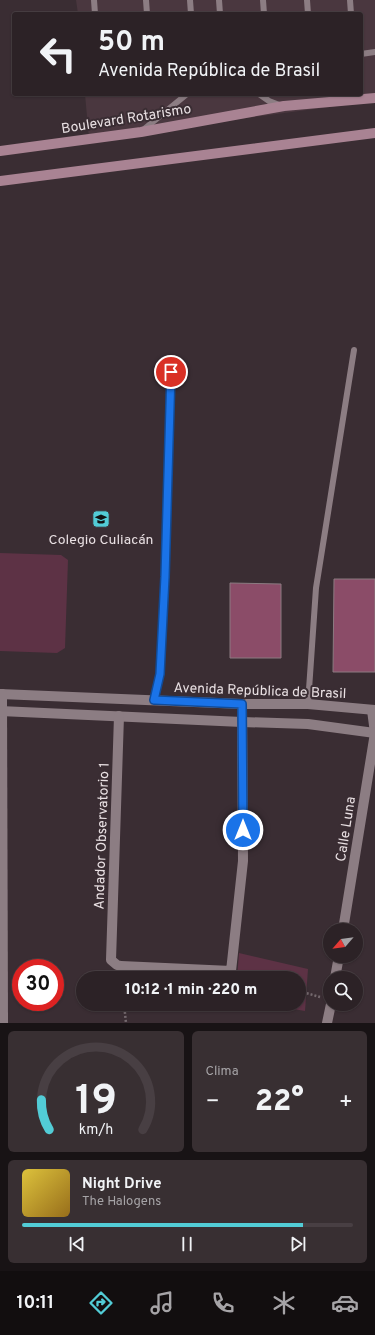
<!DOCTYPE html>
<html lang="es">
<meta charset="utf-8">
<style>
body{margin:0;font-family:Overpass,sans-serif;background:#382f32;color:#f1f3f6;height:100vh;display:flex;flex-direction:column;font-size:15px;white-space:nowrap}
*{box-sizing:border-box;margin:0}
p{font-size:13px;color:#a6a4a7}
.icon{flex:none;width:22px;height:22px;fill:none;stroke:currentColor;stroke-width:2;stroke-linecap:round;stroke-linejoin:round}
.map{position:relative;height:1023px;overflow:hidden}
.sheet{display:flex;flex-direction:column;gap:8px;padding:8px;background:#181315;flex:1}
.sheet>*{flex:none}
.hud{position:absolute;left:12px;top:12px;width:351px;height:84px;border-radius:4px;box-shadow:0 1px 3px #0004,0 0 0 1px #483f43;background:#2c2226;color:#f1f3f6;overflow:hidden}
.needle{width:26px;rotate:242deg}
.controls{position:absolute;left:323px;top:923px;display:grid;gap:8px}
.controls a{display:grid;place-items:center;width:40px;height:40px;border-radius:50%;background:#2c2226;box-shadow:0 1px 3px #0004,0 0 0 1px #483f43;font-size:20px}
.speed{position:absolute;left:12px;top:959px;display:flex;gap:8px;font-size:20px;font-weight:700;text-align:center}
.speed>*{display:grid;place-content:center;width:52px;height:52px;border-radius:50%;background:#2c2226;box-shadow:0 1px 3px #0004,0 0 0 1px #483f43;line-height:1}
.speed .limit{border:6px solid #d22;background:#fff;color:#111}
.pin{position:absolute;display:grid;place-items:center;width:34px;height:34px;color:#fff;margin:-17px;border:2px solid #fff;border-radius:50%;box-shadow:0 1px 4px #0007}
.me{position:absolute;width:44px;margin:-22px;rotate:0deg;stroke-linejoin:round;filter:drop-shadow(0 0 3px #0008)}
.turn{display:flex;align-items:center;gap:14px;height:84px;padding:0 20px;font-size:18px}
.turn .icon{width:52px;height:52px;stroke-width:2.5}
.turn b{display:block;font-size:28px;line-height:34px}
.big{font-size:30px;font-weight:800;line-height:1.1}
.sheet .widget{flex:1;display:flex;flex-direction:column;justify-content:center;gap:6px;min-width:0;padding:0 14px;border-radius:6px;background:#382f32}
.sheet .dial{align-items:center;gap:0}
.dial svg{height:104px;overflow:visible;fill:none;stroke:#483f43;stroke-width:7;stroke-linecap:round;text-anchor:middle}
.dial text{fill:#f1f3f6;stroke:none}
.song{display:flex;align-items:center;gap:12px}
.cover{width:48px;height:48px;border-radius:6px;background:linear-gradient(135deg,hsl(50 70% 55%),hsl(40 70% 35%))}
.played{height:4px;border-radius:2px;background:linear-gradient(90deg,#52ccd6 85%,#483f43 85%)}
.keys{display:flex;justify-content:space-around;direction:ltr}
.heat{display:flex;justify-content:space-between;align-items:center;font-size:22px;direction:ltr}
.sheet .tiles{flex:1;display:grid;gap:8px;grid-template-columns:1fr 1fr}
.widget:last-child{grid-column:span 2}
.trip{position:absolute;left:76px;top:971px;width:230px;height:40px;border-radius:20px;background:#2c2226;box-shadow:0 1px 3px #0004,0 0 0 1px #483f43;font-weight:800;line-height:40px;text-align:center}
.menu{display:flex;height:64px;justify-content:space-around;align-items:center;background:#120e0f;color:#a6a4a7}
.menu .icon{width:28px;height:28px}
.menu .active{color:#52ccd6}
.menu b{font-size:18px;color:#f1f3f6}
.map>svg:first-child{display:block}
.built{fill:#4a373f}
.green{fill:#5d3245}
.building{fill:#8b4c68;stroke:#8b7b81}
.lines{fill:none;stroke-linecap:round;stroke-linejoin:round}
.path{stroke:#756a6f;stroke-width:2.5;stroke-dasharray:2 2;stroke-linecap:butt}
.lane{stroke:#8c7d83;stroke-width:6}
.street{stroke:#8c7d83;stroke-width:10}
.secondary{stroke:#a98393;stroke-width:10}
.route-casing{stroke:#114b97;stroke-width:10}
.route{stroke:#1a73e8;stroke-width:7}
.labels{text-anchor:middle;stroke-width:4;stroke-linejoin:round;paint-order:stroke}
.street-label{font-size:14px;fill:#e9e0e3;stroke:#3a2d33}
.poi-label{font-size:14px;fill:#e9e0e3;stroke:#3a2d33}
</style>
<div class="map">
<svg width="375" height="1023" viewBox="0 0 375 1023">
<rect width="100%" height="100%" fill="#3a2d33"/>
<path class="built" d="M76,0H375V101L89,139L85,94H361V14H78Z"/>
<g class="green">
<path d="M0,553L61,555L68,560L65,648L57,653L0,651Z"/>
<path d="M239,953L308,969L305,1011L263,1004H299V978H237Z"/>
</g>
<g class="building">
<path d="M334,579H375V672H333Z"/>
<path d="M230,583L281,584V658H230Z"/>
</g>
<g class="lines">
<g class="path">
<path d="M243,974L256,978"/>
<path d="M299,991L320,997"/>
<path d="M124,1004L126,1023"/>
</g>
<g class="lane">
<path d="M94,0L95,14"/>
<path d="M146,0L147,14"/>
<path d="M190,0L191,14"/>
<path d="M219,0L220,14"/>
<path d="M263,0L264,14"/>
<path d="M307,0L308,14"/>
<path d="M350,0L351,14"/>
<path d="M361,54L375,52"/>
<path d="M259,94L269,101L282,106"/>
<path d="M143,130L187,94"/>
<path d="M154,700L160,674L165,577L171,372"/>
<path d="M308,704L316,588L354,350"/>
</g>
<g class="street">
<path d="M0,694L242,704H308L375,710"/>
<path d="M2,694L3,1023"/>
<path d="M372,710L375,733"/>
<path d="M0,711L242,722L308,724L375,733"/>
<path d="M119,716L111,960L117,965L121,966L231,971L243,861L242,704"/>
<path d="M343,930L375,733"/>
<path d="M335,978L339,956"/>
<path d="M327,1023L331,1004"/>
</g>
<g class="secondary">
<path d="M0,151L141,132L284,106L375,98"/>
<path d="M0,181L375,133"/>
</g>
</g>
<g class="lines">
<defs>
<path id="route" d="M171,372L165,577L160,674L154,700L242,704L243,830"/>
</defs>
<use href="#route" class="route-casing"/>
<use href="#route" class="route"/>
</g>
<defs>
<symbol id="school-square" viewBox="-11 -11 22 22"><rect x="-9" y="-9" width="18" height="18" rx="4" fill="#52ccd6" stroke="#3a2d33"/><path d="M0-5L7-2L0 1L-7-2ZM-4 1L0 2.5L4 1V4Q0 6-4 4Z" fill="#111"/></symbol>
</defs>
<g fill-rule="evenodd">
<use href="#school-square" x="91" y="509" width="20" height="20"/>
</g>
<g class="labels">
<g class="street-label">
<text transform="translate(126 118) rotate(-9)" y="5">Boulevard Rotarismo</text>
<text transform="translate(260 690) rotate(2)" y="5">Avenida República de Brasil</text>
<text transform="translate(345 829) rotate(-81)" y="5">Calle Luna</text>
<text transform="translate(101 836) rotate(-88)" y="5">Andador Observatorio 1</text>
</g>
<g class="poi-label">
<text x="101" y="544">Colegio Culiacán</text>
</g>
</g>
</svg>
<div class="controls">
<a><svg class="needle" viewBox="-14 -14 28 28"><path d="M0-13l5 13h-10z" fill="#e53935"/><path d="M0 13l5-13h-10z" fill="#a6a4a7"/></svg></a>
<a><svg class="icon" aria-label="search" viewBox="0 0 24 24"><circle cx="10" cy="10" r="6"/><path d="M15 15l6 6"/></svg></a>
</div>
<div class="speed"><div class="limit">30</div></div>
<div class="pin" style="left:171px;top:372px;background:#d93025"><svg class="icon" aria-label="arrive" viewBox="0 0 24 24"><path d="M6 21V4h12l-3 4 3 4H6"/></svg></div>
<svg class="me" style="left:243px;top:830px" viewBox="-20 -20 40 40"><circle r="17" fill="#1a73e8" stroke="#fff" stroke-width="3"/><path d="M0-11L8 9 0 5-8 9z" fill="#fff"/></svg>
<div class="trip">10:12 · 1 min · 220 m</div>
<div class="hud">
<div class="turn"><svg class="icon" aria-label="left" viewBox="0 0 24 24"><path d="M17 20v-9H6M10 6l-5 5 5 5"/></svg><div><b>50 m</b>Avenida República de Brasil</div></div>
</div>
</div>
<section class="sheet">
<div class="tiles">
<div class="widget dial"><svg viewBox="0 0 100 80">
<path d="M14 69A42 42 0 1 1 86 69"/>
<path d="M14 69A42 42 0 0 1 8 46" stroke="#52ccd6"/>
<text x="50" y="56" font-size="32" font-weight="700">19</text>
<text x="50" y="72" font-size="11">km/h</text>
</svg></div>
<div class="widget"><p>Clima</p>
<div class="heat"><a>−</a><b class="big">22°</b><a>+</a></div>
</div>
<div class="widget">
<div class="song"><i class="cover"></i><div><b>Night Drive</b><p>The Halogens</p></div></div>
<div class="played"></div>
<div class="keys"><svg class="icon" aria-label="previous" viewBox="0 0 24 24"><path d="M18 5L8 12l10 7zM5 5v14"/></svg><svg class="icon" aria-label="pause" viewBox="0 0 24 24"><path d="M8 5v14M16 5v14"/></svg><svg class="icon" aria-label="next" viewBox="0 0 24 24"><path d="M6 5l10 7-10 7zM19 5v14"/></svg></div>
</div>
</div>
</section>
<nav class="menu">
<b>10:11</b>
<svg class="icon active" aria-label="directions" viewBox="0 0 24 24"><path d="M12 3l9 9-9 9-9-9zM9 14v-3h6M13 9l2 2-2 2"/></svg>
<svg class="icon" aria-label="music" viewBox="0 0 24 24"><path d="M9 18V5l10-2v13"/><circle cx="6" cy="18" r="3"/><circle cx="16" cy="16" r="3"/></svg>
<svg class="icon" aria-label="phone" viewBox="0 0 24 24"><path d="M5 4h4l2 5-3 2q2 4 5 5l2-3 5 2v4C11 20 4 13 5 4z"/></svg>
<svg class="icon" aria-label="climate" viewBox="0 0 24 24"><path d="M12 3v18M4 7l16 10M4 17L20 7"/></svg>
<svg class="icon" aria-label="car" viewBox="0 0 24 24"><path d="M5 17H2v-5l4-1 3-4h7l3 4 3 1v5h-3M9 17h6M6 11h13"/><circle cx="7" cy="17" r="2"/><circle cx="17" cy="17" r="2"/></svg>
</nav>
